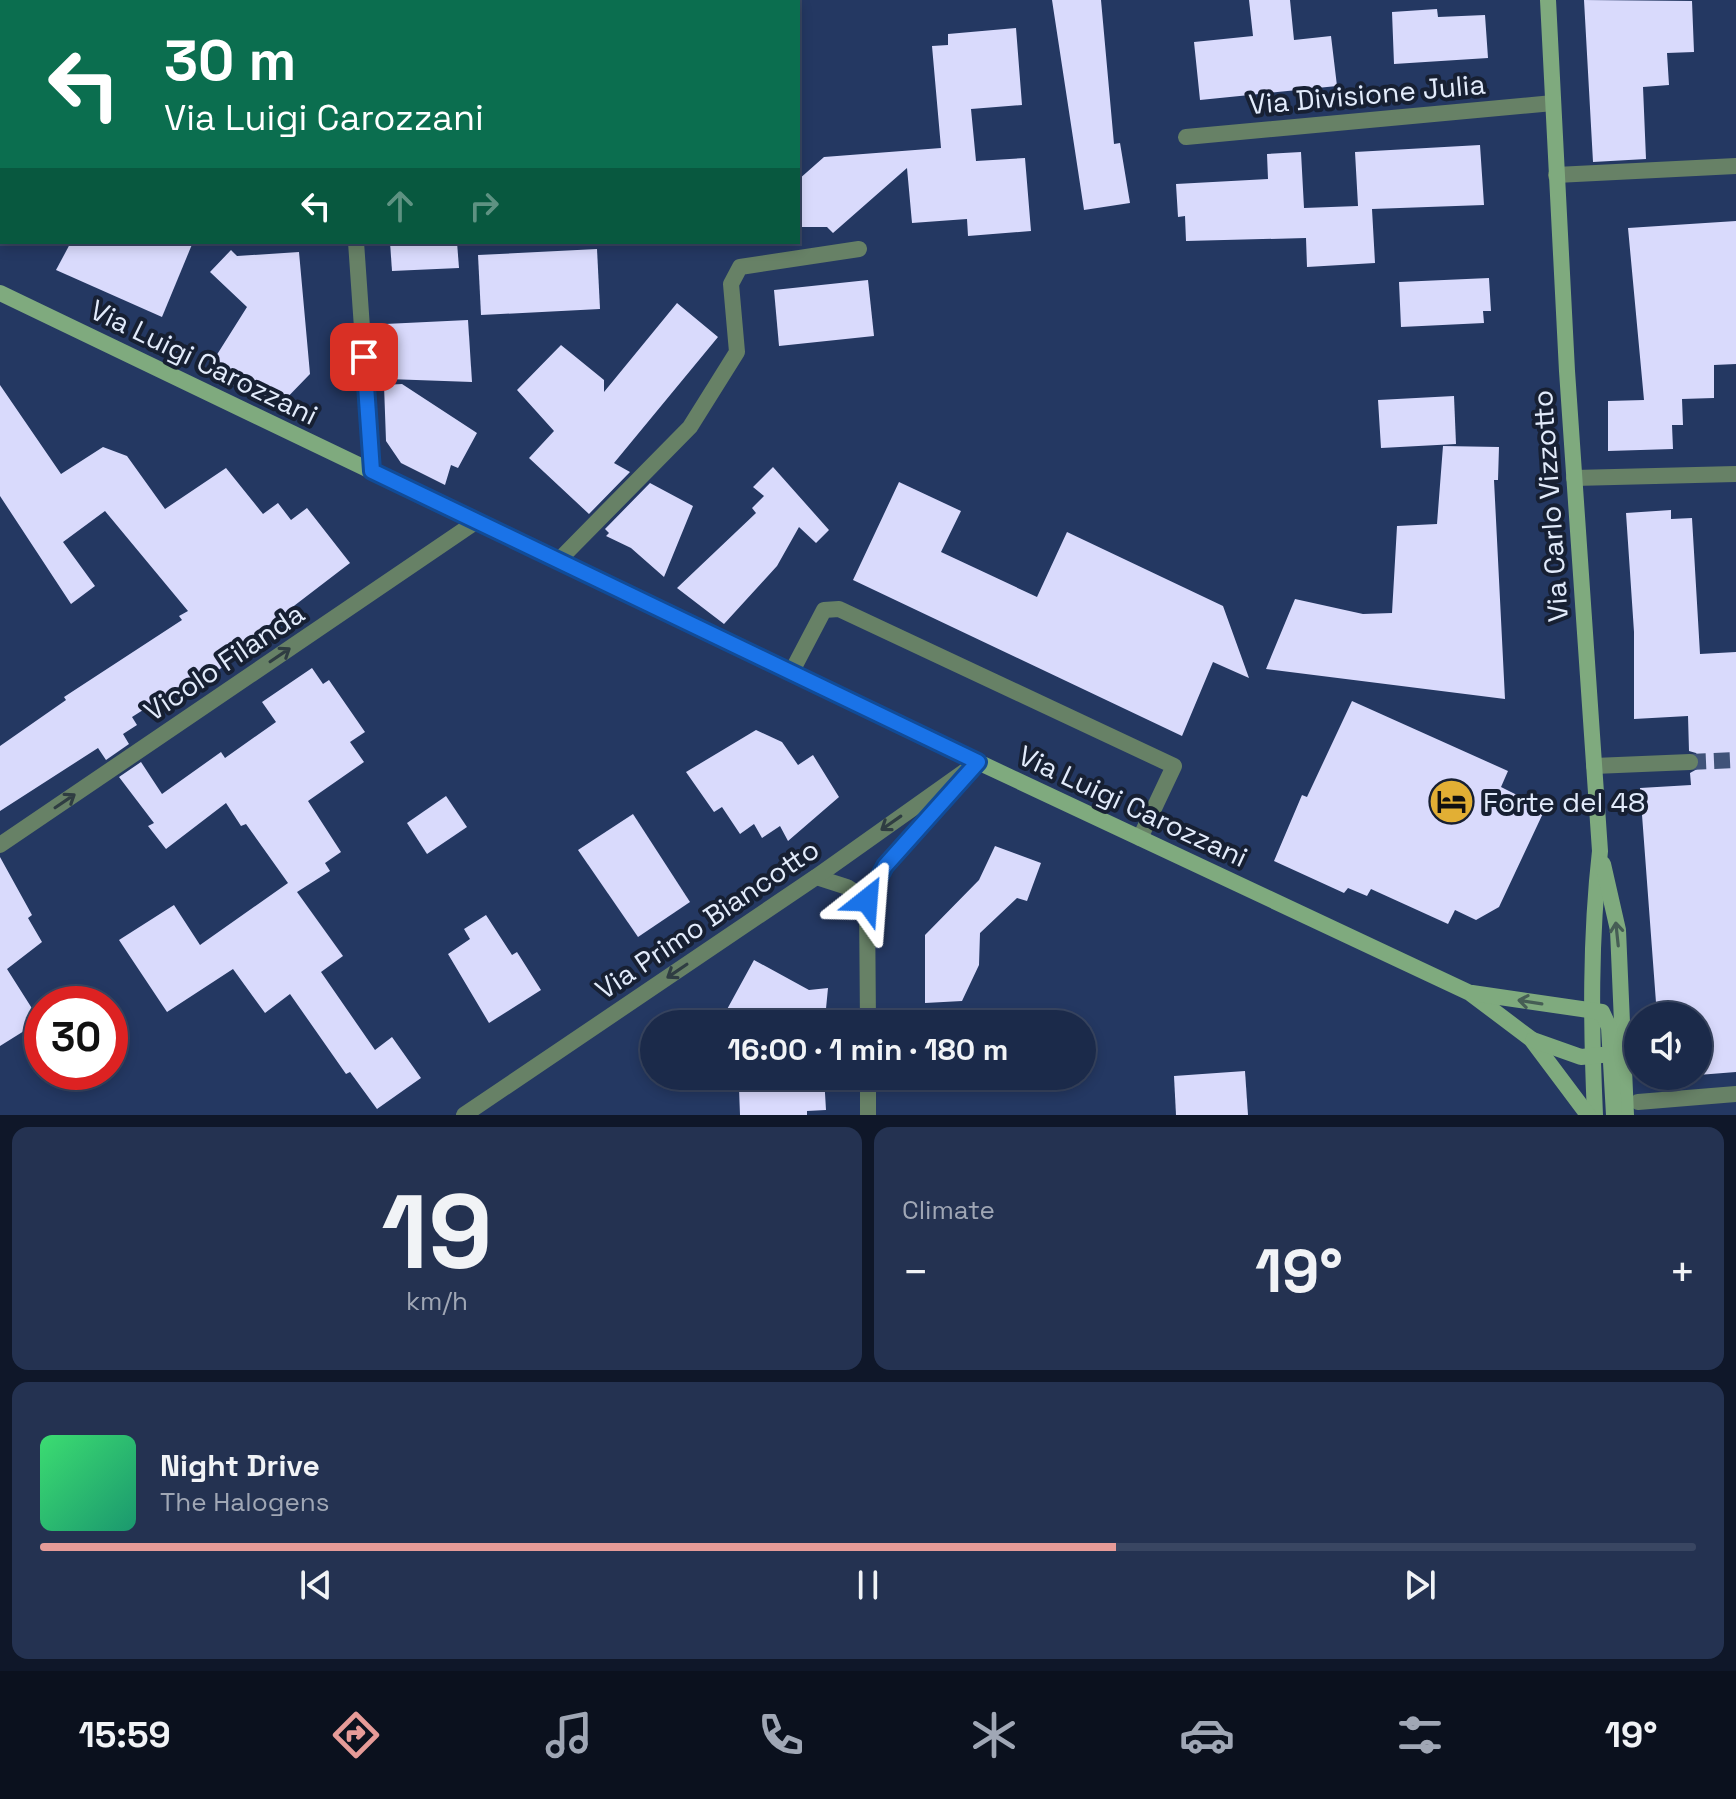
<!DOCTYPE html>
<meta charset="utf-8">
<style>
body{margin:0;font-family:"Space Grotesk",sans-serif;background:#243251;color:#f1f3f6;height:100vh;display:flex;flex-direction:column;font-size:30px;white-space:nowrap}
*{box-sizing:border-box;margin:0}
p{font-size:26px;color:#a0a7b5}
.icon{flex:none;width:44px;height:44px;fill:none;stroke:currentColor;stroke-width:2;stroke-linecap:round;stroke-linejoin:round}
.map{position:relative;height:1115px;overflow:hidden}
.details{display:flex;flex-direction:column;gap:12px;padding:12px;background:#0f1729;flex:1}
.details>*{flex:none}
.guide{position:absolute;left:0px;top:0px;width:800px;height:244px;box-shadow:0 4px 12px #0003,0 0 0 2px #394662;background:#0b6e4f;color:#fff;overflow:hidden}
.tools{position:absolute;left:1624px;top:1002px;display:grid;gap:16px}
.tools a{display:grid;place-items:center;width:88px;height:88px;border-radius:50%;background:#1b2a4a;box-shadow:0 4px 12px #0003,0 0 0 2px #394662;font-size:40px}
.speed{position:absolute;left:24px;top:986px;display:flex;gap:16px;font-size:40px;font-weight:700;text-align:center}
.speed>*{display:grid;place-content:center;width:104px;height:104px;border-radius:50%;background:#1b2a4a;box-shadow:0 4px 12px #0003,0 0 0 2px #394662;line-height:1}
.speed .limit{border:12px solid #d22;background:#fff;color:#111}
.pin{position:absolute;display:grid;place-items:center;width:68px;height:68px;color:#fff;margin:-34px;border-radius:16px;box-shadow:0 4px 12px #0006}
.me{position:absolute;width:88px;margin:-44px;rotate:28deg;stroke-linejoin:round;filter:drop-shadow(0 0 6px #0008)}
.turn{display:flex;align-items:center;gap:28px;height:168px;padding:0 32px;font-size:36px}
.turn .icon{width:104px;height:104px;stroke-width:2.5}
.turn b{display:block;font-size:56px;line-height:68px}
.lanes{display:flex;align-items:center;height:76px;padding:0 32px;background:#0003;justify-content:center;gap:40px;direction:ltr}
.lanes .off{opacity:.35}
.big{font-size:60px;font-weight:800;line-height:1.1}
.details .tile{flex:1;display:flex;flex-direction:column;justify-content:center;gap:12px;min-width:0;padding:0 28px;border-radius:16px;background:#243251}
.details .dial{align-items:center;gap:0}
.dial b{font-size:104px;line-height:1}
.song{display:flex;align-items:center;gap:24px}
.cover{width:96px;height:96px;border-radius:12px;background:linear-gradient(135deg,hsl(140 70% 55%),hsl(160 70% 35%))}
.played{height:8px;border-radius:4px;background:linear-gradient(90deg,#e69b98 65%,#394662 65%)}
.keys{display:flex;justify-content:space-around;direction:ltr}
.heat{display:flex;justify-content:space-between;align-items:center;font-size:44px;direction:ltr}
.details .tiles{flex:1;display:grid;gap:12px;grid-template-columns:1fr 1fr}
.tile:last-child{grid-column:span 2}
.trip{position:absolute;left:640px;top:1010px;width:456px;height:80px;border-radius:40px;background:#1b2a4a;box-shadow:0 4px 12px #0003,0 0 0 2px #394662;font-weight:800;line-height:80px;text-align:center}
.tab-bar{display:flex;height:128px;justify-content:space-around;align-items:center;background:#0b111e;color:#a0a7b5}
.tab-bar .icon{width:56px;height:56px}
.tab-bar .on{color:#e69b98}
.tab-bar b{font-size:36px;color:#f1f3f6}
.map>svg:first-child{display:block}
.building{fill:#d9dafc}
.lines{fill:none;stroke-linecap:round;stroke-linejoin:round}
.street-tunnel{stroke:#405379;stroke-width:16;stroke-dasharray:16 8;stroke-linecap:butt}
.lane{stroke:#678166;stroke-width:16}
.street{stroke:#678166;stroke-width:16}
.secondary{stroke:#7faa7e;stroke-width:16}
.oneway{stroke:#2f3d42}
.oneway2{stroke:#465e55}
.route-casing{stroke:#114b97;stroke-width:20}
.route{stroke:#1a73e8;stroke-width:14}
.labels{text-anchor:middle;stroke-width:8;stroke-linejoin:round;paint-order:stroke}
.street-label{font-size:28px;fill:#e2ebfb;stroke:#172033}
.poi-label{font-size:28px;fill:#e2ebfb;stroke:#172033;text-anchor:start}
</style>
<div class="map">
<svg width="1736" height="1115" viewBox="0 0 1736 1115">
<rect width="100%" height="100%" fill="#243862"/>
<g class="building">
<path d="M1052,0H1101L1114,144L1120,143L1130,203L1084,210Z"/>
<path d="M1249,0H1290L1294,40L1331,36L1337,86L1200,100L1194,42L1253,36Z"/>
<path d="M1584,0L1692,1L1694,52L1667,53L1669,85L1643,87L1646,159L1593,162Z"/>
<path d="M1437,9L1438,17L1485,15L1488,58L1394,64L1392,12Z"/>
<path d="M1016,28L1022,105L971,109L976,161L1025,158L1031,231L968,236L967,219L912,223L907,168L833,233L827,227H798V180L824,157L941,148L932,46L948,45V34Z"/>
<path d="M1480,145L1484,205L1372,209L1375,263L1307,267L1306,238L1186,241L1185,216L1178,217L1176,184L1268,179L1267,154L1301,152L1304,208L1358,206L1355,152Z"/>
<path d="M1736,221V364L1714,365V398L1682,399L1683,425H1672L1673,449L1608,451V401L1644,400L1628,228Z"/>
<path d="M71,242H193L162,317L56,270Z"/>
<path d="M390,242H457L459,268L392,271Z"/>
<path d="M597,249L600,309L481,315L478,255Z"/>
<path d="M231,250L237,256L299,252L310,374L278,407L206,372L247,307L210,272Z"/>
<path d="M1489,278L1491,311H1483L1484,323L1401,327L1399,282Z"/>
<path d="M868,280L874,336L779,346L774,290Z"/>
<path d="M677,303L718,337L614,463L630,472L589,514L529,458L554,431L517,390L561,345L604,380V392Z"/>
<path d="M468,320L472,382L388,379L385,324Z"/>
<path d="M402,384L477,433L458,468L451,465L445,485L401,463L386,441L384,385Z"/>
<path d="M0,385L61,474L103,447L127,456L165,509L226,468L263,514L278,503L291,520L307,508L350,563L239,648L243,653L217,671L214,665L132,717L137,725L123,734L129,744L106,760L98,748L0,811V746L66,700L64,697L182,620L179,616L188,611L105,511L63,542L95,586L71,604L0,496Z"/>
<path d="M1454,396L1456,444L1381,448L1378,400Z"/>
<path d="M1443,446L1499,447L1498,480H1494L1505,699L1266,669L1295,599L1363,614L1392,613L1397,526L1437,524Z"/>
<path d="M773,467L829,530L816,543L799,527L777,566L724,624L677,588L756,513L752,508L764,496L753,487Z"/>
<path d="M899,482L961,511L941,552L1037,597L1067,532L1223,606L1249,678L1213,662L1182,736L853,580Z"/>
<path d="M650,483L693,506L664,577L631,548L606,536L609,533L605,529Z"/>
<path d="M1671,510V519L1692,518L1700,654L1736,652V1072L1698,1075V1016H1657L1640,788L1691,785L1690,773L1699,768L1701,761L1696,753L1689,751L1688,716L1634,719V632L1626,513Z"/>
<path d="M312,668L323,684L329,680L365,732L350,742L364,762L308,801L341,852L325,863L330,871L297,892L343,956L321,972L375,1050L392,1037L421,1078L377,1109L350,1072L346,1074L290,994L265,1013L233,969L167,1012L119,940L174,905L200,945L288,883L246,824L241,826L226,803L166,849L148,826L154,823L119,777L141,762L162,794L221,752L225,758L276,722L262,702Z"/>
<path d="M1352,701L1508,771L1501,787L1545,809L1499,907L1476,920L1455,910L1448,924L1371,889L1367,896L1348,888L1344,893L1274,861L1302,795L1307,797Z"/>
<path d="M756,730L782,742L798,765L813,755L839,797L788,841L780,826L762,838L754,824L740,834L722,807L714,812L686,772Z"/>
<path d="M446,796L467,827L427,854L407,823Z"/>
<path d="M633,814L690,902L638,937L578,850Z"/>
<path d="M995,846L1041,863L1027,901L1017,898L980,933L979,965L962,1001L925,1003V935L979,880Z"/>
<path d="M0,857L32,915L28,918L42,942L7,969L40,1021L0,1046Z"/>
<path d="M486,915L512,955L517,952L541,990L489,1023L448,954L470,939L464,929Z"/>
<path d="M754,960L809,990L828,988L825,1019H808L806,1024H719Z"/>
<path d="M1245,1071L1248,1115H1176L1174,1076Z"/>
<path d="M758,1076H824L826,1110L807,1111V1115H740L739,1088L758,1087Z"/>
</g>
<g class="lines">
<path class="street-tunnel" d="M1690,762L1736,760"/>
<path class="lane" d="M792,671L824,610L839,609L1174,766L1140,838"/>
<g class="street">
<path d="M340,0V2"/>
<path d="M1186,137L1553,103"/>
<path d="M1556,175L1736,166"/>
<path d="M356,242L372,471"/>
<path d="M1574,478L1736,474"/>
<path d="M559,560L690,427L737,352L731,284L740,267L859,249"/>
<path d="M1594,766L1690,762"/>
<path d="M0,845L477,521"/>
<path d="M816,877L847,887L867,900"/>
<path d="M868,1024L867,900L885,866L958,784"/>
<path d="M868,1076V1115"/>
<path d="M1638,1102L1736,1094"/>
<path d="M464,1115L816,877L978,762"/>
</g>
<g class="secondary">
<path d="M1548,0L1567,371L1600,851C1590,939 1591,1026 1595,1115"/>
<path d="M0,293L978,762L1470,993L1531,1039L1588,1115"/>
<path d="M1603,864L1618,930L1626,1115"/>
<path d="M1472,993L1602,1012L1609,1027L1614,1115"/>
<path d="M1533,1040L1581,1057L1602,1055"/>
</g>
</g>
<defs><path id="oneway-shaft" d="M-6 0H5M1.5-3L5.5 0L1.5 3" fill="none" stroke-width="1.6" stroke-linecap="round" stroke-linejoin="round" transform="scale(2)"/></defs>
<g class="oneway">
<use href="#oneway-shaft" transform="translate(280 655) rotate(-34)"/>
<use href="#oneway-shaft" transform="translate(65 801) rotate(-34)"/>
<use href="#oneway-shaft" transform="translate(891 823) rotate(145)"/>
<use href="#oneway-shaft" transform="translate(677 971) rotate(146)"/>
</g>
<g class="oneway2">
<use href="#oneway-shaft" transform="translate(1617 934) rotate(-96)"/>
<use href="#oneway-shaft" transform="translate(1530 1002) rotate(-171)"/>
</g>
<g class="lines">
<defs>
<path id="route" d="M364,357L372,471L978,762L885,866L867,900"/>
</defs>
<use href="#route" class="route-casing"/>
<use href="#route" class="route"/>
</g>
<defs>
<symbol id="hotel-disc" viewBox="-11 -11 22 22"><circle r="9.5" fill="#e2af34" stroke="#172033"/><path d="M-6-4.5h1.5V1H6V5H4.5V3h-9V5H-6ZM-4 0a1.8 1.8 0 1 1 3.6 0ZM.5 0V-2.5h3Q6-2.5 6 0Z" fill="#111"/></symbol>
</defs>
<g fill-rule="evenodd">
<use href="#hotel-disc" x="1426" y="776" width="51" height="51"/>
</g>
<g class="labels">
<g class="street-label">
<text transform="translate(1367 94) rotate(-5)" y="10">Via Divisione Julia</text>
<text transform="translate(204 362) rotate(26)" y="10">Via Luigi Carozzani</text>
<text transform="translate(1550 506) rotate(-94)" y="10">Via Carlo Vizzotto</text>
<text transform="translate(224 662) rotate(-34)" y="10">Vicolo Filanda</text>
<text transform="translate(1133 806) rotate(25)" y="10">Via Luigi Carozzani</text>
<text transform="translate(707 919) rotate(-34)" y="10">Via Primo Biancotto</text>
</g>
<g class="poi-label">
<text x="1483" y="812">Forte del 48</text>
</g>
</g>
</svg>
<div class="tools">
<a><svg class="icon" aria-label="sound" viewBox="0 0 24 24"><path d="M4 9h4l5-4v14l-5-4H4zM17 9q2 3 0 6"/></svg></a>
</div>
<div class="speed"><div class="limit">30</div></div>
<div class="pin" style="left:364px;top:357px;background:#d93025"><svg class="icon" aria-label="arrive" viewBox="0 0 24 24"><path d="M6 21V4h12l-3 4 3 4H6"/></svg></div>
<svg class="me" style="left:867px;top:900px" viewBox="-20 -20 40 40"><path d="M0-17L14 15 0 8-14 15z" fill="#1a73e8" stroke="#fff" stroke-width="4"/></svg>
<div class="trip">16:00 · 1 min · 180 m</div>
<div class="guide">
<div class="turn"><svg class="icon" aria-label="left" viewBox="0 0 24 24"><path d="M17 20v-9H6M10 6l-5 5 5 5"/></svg><div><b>30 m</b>Via Luigi Carozzani</div></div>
<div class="lanes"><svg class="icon" aria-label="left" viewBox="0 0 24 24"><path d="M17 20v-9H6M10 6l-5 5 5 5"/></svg><svg class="icon off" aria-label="ahead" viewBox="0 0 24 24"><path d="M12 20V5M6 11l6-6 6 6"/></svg><svg class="icon off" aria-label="right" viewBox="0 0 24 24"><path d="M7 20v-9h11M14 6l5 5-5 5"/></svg></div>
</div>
</div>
<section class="details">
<div class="tiles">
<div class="tile dial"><b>19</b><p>km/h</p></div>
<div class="tile"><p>Climate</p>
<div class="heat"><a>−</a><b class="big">19°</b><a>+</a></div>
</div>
<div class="tile">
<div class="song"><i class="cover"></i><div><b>Night Drive</b><p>The Halogens</p></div></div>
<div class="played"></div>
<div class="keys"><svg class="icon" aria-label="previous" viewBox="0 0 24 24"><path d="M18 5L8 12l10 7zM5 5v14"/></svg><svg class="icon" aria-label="pause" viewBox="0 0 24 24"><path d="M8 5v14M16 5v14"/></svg><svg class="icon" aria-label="next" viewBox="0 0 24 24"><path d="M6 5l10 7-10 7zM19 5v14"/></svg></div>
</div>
</div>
</section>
<nav class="tab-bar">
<b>15:59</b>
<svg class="icon on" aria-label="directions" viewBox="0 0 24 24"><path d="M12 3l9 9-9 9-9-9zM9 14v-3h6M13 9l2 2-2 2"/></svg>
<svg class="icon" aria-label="music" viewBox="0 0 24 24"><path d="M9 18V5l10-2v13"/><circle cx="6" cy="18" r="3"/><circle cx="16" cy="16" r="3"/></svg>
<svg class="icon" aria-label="phone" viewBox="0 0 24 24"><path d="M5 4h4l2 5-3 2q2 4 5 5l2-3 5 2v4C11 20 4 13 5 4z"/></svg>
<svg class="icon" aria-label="climate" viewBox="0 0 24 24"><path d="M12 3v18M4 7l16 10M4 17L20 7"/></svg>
<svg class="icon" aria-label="car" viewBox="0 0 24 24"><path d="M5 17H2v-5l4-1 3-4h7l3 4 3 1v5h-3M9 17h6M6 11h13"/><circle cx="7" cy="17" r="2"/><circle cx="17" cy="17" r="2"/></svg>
<svg class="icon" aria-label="filters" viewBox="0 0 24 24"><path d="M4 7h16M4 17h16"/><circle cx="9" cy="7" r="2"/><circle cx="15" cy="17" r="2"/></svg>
<b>19°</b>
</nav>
